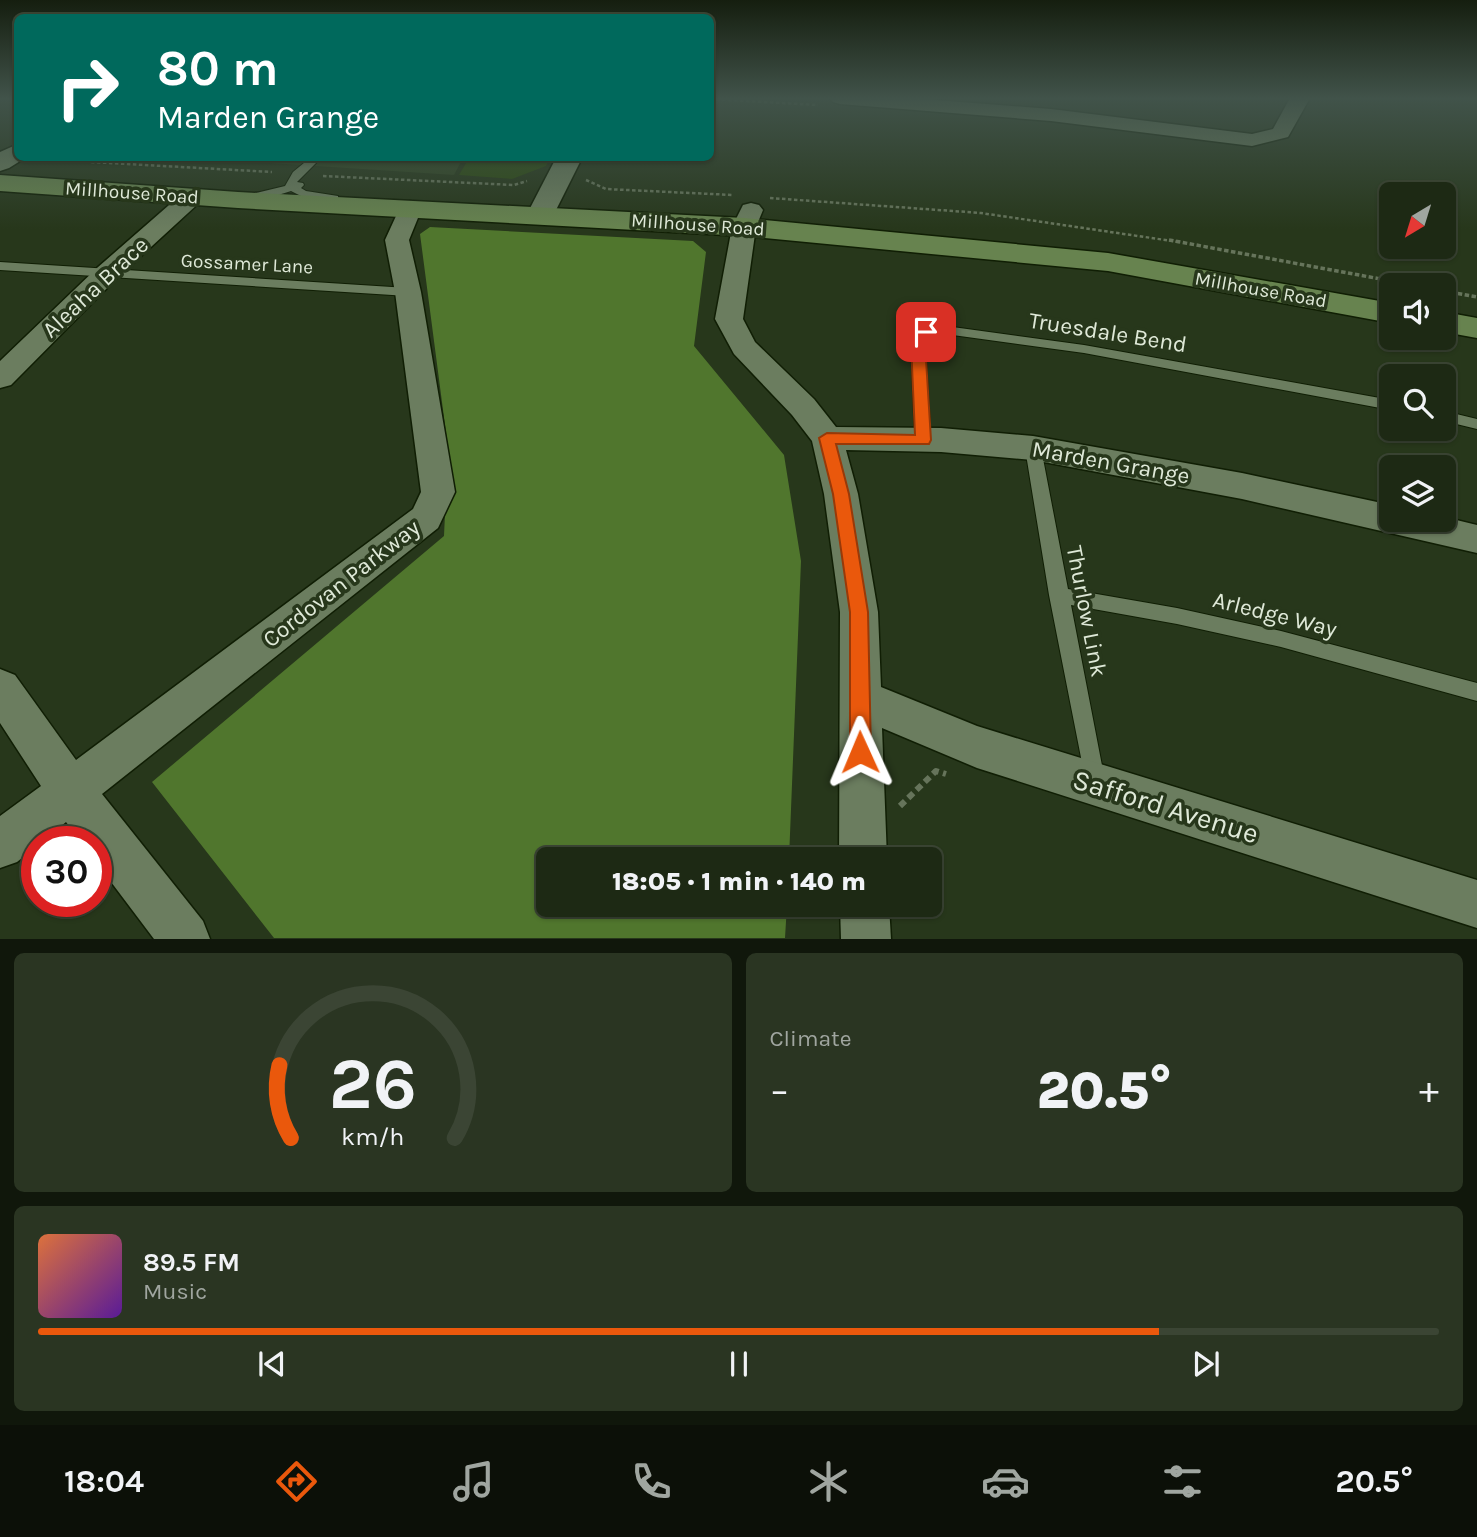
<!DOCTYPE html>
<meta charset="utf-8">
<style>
body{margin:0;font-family:Karla,sans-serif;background:#2a3522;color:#f1f3f6;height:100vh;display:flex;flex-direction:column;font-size:26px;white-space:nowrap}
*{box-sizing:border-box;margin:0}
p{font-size:23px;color:#a0a6a0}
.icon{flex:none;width:38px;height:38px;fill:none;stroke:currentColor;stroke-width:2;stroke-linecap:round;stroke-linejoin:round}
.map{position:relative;height:939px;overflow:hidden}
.sheet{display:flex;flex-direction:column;gap:14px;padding:14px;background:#10170b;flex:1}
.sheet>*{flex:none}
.guide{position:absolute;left:14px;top:14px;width:700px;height:147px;border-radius:10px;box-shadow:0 2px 5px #0004,0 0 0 2px #3b4534;background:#00695c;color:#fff;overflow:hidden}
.needle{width:46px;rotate:218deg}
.buttons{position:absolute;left:1379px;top:182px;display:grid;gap:14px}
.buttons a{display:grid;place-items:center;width:77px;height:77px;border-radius:10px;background:#1d2914;box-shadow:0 2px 5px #0004,0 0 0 2px #3b4534;font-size:35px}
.speed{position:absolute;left:21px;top:826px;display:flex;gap:14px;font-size:35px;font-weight:700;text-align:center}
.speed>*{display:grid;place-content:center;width:91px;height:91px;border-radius:50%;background:#1d2914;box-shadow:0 2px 5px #0004,0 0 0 2px #3b4534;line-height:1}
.speed .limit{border:10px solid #d22;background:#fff;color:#111}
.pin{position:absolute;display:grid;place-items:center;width:60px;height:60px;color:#fff;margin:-30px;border-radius:14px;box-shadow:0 4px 10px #0006}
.me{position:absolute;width:77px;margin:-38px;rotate:359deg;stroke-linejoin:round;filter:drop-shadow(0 0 5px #0008)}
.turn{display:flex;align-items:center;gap:24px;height:147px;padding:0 28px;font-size:32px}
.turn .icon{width:91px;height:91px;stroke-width:2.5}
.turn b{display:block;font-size:49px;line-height:60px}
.big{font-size:52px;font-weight:800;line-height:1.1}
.sheet .tile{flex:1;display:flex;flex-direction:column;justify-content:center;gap:10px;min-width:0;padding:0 24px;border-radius:10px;background:#2a3522}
.sheet .dial{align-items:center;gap:0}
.dial svg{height:182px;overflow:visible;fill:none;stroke:#3b4534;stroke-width:7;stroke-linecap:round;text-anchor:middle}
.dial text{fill:#f1f3f6;stroke:none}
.song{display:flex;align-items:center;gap:21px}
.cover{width:84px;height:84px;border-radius:10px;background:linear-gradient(135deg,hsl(20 70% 55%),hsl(270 70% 35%))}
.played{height:7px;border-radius:4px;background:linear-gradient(90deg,#ea580c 80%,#3b4534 80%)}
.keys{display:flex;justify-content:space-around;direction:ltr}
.heat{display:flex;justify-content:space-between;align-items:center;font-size:38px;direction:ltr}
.sheet .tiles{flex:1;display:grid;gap:14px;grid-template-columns:1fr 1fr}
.tile:last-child{grid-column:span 2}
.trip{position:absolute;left:536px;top:847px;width:406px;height:70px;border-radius:10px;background:#1d2914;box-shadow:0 2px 5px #0004,0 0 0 2px #3b4534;font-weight:800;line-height:70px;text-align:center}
.dock{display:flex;height:112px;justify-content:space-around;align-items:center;background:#0c1008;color:#a0a6a0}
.dock .icon{width:49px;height:49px}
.dock .current{color:#ea580c}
.dock b{font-size:32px;color:#f1f3f6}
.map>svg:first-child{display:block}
.built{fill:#314423}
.green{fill:#2d4913}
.forest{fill:#50762d}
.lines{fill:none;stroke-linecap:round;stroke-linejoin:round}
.service-casing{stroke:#101e04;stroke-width:2}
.minor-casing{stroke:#101e04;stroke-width:3}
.tertiary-casing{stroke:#101e04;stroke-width:3}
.secondary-casing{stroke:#101e04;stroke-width:3}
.path-far2{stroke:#66745b;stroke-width:2.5;stroke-dasharray:3.5 2.5;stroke-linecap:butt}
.path-far1{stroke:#66745b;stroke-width:3.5;stroke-dasharray:4.5 2.5;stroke-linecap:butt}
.path{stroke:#66745b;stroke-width:6;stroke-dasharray:7 4.5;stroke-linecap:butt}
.service{fill:#6b7d5f;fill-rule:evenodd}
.minor{fill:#6b7d5f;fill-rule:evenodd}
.tertiary{fill:#6b7d5f;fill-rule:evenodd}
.secondary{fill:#67834f;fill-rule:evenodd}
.route{fill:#ea580c;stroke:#983908;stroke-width:2}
.labels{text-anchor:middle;stroke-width:7;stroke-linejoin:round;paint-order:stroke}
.far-street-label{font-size:19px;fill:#dfe9d8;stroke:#27371b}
.street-label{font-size:23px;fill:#dfe9d8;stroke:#27371b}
.near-street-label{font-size:28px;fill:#dfe9d8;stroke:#27371b}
</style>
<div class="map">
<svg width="1477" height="939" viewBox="0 0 1477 939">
<rect width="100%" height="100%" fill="#27371b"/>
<path class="built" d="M190,158H463L454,175Z"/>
<path class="green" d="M469,158H550L546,166L512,179L459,175Z"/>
<path class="forest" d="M430,227L693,241L706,252L694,346L784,455L801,561L789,859H548V905H787L785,938H274L152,782L444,536L448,448L420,234Z"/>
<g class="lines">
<defs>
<g id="service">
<path d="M310,158L319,160L297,182L303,183L304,185L301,188L306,191L338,196V200L303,197L291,191C277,195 256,204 243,196L285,186L293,172Z"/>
<path d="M0,262L408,288L414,292L408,296L0,270Z"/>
<path d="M938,325L1084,345L1391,400V410L1084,353L938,333L931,335L925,343L931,441L923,446L915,441L911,343L921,329Z"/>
<path d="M1444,411L1477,419V429L1444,421Z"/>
<path d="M1033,442L1041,448L1068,589L1177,608L1281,631L1477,683V701L1281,647L1177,624L1071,605L1105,781L1101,788L1094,792L1087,788L1049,595L1025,448Z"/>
</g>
<g id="minor">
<path d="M830,98H910L1051,109L1252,134L1273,129L1290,98H1310L1288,137L1252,146L1051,121L840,104L833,102Z"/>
<path d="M192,190L200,192L204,197L200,202L115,280L11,385L0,388V361L97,268L184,192Z"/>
<path d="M410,201L418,203L422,208L409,240L421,292L455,492L438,528L102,794L203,921L210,939H154L96,862V842H81L66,822L42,842H37V846L17,862L0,868V816L41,786L0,723V669L15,675L76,760L413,509L421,492L395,292L385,240L402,203Z"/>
<path d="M751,203L759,205L763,210L756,227L743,319L755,342L814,399L836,427L941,428L1033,436L1242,473L1391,505V520H1444V517L1477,525V553L1242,499L1033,460L941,452L846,450L858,494L878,612L881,687L977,726L1477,880V928L977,768L882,728L887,859H839L840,612L824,494L812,441L792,415L734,354L715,319L732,227L743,205Z"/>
<path d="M840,905H889L891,939H841Z"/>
</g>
<g id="tertiary">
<path d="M18,144V158H25L9,168L0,171V152Z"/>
<path d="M556,158H582L551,220L541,222L531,220L527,214Z"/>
</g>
<g id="secondary">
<path d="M0,175L238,192L744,218L1108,253L1391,303V323L1108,271L744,236L238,208L0,191Z"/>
<path d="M1444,312L1477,318V338L1444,332Z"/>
</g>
</defs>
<use href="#service" class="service-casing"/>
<use href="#minor" class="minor-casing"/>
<use href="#tertiary" class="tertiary-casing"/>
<use href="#secondary" class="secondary-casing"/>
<g class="path-far2">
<path d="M710,99L818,105"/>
<path d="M37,159L272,172"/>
<path d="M323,176L514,185L527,181"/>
<path d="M586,180L606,189L733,195"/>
<path d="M770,198L981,213L1179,242"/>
</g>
<g class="path-far1">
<path d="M1169,240L1413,285"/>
<path d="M1444,291L1477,297"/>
</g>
<path class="path" d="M900,806L936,771L946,774"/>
<use href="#service" class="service"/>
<use href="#minor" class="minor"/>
<use href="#tertiary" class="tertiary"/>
<use href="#secondary" class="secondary"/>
</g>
<linearGradient id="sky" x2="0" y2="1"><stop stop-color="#151e0f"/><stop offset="0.43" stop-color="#41534a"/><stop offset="1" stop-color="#41534a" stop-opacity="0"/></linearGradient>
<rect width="1477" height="229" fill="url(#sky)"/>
<path class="route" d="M926,327L933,332L925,343L931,440L929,444H836L849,494L868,612L871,752L868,759L860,762L853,759L850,752V612L833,494L819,438L827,433L915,435L911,343L921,329Z"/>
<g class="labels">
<g class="far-street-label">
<text transform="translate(132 192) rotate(4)" y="7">Millhouse Road</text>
<text transform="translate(698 224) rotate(4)" y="7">Millhouse Road</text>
<text transform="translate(247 263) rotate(3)" y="7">Gossamer Lane</text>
<text transform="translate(1261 289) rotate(10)" y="7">Millhouse Road</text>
</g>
<g class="street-label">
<text transform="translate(95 287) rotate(-43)" y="8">Aleaha Brace</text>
<text transform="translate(1108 332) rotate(9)" y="8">Truesdale Bend</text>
<text transform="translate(1111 462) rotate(10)" y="8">Marden Grange</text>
<text transform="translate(341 583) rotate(-38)" y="8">Cordovan Parkway</text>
<text transform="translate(1087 611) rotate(79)" y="8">Thurlow Link</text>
<text transform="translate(1275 614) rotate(14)" y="8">Arledge Way</text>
</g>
<g class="near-street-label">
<text transform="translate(1166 806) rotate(17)" y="10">Safford Avenue</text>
</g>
</g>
</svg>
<div class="buttons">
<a><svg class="needle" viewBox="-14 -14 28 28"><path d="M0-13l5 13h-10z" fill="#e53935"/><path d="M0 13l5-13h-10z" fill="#a0a6a0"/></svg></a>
<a><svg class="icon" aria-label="sound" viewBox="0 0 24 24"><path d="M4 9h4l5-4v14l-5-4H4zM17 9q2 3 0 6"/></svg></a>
<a><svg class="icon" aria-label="search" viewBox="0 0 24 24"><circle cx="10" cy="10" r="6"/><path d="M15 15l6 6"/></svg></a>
<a><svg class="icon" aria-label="layers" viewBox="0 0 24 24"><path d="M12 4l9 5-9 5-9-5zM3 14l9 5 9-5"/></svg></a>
</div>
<div class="speed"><div class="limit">30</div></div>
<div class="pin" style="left:926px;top:332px;background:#d93025"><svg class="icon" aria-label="arrive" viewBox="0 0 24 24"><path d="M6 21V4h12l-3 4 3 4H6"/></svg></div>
<svg class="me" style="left:860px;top:752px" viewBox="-20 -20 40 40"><path d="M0-17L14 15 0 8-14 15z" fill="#ea580c" stroke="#fff" stroke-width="4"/></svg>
<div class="trip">18:05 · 1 min · 140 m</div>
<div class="guide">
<div class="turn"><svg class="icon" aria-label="right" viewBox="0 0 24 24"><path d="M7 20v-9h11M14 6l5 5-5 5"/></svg><div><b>80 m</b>Marden Grange</div></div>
</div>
</div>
<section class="sheet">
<div class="tiles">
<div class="tile dial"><svg viewBox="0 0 100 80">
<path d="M14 69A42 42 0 1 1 86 69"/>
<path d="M14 69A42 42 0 0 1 9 37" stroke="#ea580c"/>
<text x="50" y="56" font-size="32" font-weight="700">26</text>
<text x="50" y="72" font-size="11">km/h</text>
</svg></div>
<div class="tile"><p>Climate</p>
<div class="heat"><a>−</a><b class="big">20.5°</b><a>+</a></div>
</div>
<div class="tile">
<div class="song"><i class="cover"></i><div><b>89.5 FM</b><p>Music</p></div></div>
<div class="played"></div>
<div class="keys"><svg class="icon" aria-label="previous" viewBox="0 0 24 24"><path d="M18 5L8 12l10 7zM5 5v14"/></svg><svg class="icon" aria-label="pause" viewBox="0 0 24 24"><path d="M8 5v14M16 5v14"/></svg><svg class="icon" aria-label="next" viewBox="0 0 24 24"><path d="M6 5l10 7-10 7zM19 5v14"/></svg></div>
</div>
</div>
</section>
<nav class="dock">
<b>18:04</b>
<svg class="icon current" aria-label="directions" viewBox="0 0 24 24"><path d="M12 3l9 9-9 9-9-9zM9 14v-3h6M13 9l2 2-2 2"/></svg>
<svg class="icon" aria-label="music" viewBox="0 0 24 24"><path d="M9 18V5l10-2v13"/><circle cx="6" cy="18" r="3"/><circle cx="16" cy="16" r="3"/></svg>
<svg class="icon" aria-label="phone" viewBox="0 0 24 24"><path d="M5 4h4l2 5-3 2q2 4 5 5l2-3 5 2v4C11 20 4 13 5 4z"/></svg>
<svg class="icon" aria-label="climate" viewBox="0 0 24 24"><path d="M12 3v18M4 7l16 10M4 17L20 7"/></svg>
<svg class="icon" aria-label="car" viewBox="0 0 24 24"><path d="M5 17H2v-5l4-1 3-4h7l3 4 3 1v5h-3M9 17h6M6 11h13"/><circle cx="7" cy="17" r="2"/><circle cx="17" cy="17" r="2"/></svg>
<svg class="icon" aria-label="filters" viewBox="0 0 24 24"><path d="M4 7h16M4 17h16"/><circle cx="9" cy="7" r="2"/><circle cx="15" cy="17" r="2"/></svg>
<b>20.5°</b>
</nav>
